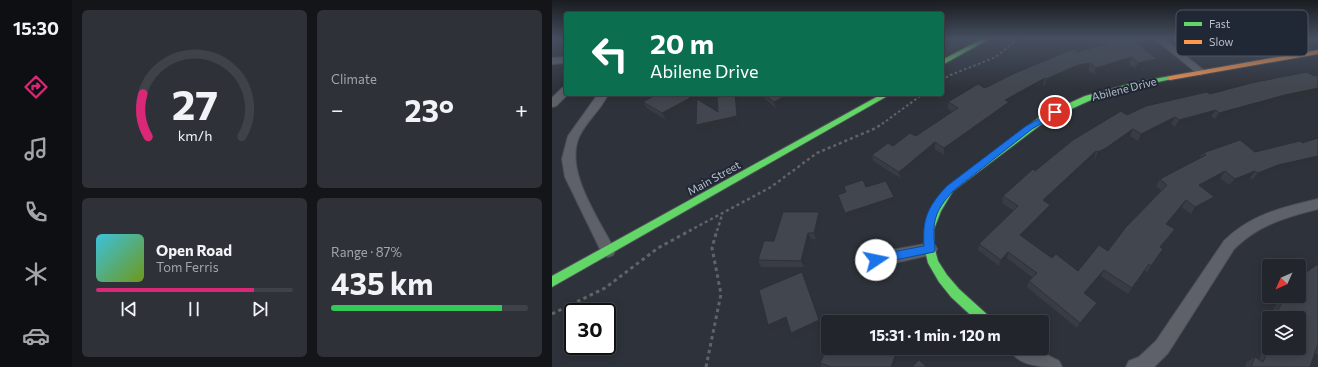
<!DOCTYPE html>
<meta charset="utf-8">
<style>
body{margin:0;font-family:Commissioner,sans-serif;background:#2e3238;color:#f1f3f6;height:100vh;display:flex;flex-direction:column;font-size:15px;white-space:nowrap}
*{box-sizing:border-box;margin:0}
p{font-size:13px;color:#a2a5a9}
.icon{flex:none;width:22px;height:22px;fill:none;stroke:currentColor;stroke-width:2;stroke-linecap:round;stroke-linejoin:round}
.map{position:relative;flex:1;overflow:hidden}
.side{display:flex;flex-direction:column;gap:10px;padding:10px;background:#131518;width:480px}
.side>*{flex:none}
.hud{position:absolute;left:12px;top:12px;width:380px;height:84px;border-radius:4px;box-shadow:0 2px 10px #0003,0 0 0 1px #3f4348;background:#0b6e4f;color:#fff;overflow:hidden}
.needle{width:26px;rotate:225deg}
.fabs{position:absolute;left:710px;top:259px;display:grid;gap:8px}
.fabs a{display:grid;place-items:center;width:44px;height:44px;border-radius:4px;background:#22262c;box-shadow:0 2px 10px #0003,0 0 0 1px #3f4348;font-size:20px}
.speed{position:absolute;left:12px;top:303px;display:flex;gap:8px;font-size:20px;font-weight:700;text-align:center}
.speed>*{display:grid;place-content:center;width:52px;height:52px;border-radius:50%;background:#22262c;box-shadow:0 2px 10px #0003,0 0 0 1px #3f4348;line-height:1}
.speed .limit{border:2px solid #111;border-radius:6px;background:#fff;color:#111}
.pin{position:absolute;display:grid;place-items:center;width:34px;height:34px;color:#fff;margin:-17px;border:2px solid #fff;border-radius:50%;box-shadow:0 1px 4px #0007}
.me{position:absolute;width:44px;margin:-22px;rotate:79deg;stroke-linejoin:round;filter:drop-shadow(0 0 3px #0008)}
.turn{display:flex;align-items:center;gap:14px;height:84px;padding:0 20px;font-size:18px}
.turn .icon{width:52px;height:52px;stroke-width:2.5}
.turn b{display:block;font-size:28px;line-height:34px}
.big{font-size:30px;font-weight:700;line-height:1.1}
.side .widget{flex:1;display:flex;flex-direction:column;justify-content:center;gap:6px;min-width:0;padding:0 14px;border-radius:6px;background:#2e3238}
.side .dial{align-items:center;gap:0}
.dial svg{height:104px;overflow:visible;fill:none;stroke:#3f4348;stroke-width:7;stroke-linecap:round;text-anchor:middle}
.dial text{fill:#f1f3f6;stroke:none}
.song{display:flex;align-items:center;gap:12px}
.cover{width:48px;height:48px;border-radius:6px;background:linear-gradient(135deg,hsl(190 70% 55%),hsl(80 70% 35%))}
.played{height:4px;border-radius:2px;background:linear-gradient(90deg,#db2777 80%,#3f4348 80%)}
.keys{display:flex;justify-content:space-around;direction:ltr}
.heat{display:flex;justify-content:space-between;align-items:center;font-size:22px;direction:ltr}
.charge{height:6px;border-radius:3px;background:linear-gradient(90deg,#34c759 87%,#3f4348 0)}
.side .tiles{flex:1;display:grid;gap:10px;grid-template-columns:repeat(2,1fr)}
.trip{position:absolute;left:269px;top:315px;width:228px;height:40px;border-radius:4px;background:#22262c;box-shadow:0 2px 10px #0003,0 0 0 1px #3f4348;font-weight:700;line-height:40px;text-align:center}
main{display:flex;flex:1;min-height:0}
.tabs{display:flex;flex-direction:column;width:72px;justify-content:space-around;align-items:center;background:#0e0f12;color:#a2a5a9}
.tabs .icon{width:28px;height:28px}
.tabs .on{color:#db2777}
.tabs b{font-size:18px;color:#f1f3f6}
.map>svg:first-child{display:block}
.green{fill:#2b3c40}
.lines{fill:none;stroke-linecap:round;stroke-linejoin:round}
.street-casing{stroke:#4c4f57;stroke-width:2}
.fast-casing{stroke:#4c4f57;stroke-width:2}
.slow-casing{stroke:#4c4f57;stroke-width:2}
.path-far2{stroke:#60646a;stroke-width:2;stroke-dasharray:2.5 2.5;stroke-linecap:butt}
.path-far1{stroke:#60646a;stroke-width:2.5;stroke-dasharray:3 3;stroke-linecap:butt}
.path{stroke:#60646a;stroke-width:3;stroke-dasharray:3.5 3.5;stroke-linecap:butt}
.street{fill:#5e6168;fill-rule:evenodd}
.fast{fill:#63d668;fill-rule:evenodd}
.slow{fill:#ff974d;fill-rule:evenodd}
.wall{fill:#393c43}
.shaded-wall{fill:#2e3137}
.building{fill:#42464e;stroke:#2e3137}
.route{fill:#1a73e8;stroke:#114b97}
.labels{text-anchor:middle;stroke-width:4;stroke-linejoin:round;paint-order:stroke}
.street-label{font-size:11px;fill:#b9beca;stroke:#212835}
.key{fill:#212835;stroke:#4f5562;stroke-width:1}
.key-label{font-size:11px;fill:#b9beca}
</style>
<main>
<nav class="tabs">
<b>15:30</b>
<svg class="icon on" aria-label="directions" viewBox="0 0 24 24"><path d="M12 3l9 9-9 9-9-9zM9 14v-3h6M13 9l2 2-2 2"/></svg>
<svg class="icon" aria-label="music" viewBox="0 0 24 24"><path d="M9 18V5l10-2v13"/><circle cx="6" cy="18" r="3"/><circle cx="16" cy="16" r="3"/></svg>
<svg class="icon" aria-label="phone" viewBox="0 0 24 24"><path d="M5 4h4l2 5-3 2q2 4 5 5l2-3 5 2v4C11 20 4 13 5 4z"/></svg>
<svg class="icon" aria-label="climate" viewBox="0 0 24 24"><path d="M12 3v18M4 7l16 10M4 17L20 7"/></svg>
<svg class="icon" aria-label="car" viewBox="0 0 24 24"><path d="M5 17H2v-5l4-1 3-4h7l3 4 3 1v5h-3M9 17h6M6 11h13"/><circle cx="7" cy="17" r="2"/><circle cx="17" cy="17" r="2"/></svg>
</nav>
<section class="side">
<div class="tiles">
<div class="widget dial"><svg viewBox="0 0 100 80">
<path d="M14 69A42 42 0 1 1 86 69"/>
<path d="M14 69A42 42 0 0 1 10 36" stroke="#db2777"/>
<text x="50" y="56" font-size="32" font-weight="700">27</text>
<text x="50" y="72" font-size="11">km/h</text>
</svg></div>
<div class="widget"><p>Climate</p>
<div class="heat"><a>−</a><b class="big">23°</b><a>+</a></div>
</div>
<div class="widget">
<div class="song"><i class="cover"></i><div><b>Open Road</b><p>Tom Ferris</p></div></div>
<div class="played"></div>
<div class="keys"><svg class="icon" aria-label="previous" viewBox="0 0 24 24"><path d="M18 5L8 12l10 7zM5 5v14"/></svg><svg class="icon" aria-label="pause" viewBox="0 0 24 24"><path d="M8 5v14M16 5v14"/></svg><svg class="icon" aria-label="next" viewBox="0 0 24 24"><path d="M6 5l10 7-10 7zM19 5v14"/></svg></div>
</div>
<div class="widget"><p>Range · 87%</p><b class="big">435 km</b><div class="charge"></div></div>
</div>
</section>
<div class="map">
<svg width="766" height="367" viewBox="0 0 766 367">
<rect width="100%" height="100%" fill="#2e323a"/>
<path class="green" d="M390,39H418L397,50L390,46Z"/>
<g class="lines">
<defs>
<g id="street">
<path d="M603,39H612L654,72L649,75L646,74Z"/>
<path d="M14,57V63L0,64V58Z"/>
<path d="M14,87V94H16L4,106L0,107V98L10,88Z"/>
<path d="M46,94H56C49,110 34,121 27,137C12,172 48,220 63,251L61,255L56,257L51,255L13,177L10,159L16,136Z"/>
<path d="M766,199V209C734,217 706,225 682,249L616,353L602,367H574L577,361L587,357L604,341L672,241C698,215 731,207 766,199Z"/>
<path d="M378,243L383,245L385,249L383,253L378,255L324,267L319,265L316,260L319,255L324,253Z"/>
<path d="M457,348H481L507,361L510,367C491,367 466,367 457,348Z"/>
</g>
<g id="fast">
<path d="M430,39H437L390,65V60Z"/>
<path d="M618,76L621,78L620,79L582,87L539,100L495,120L401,191L389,211L382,229V246L386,261L395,275L407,289L439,318L441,322H426L399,297L387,282L376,263L372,246L373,229L379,210L395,187L489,116L533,96L581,83Z"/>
<path d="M330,94H339L0,287V276Z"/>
</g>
<path id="slow" d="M766,50V54L618,80L615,78L618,76Z"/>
</defs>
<use href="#street" class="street-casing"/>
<use href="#fast" class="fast-casing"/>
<use href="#slow" class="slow-casing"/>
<g class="path-far2">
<path d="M390,81L396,76L444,57L465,39"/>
<path d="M330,124L371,94"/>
</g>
<g class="path-far1">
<path d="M137,231L219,187L265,153L324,128L331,123"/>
<path d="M165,231L170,215"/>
</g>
<g class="path">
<path d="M0,314L53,288L106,248L139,230"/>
<path d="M154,367L169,294L160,248L165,230"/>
</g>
<use href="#street" class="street"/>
<use href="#fast" class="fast"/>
<use href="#slow" class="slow"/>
</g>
<g class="wall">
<path d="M547,39H571L573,42L605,59L602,65L583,69L577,64L542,74L536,70L524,71L493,86L491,85L457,104L456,109L392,155L383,149L348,178L321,161L320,155L364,136L400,112L396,109V102L525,52L550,45Z"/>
<path d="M644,39H718L715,44L662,53Z"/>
<path d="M105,94L142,104L114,120L95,108L91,102Z"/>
<path d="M207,94H252L224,108L208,95Z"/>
<path d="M658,94L728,102L663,119L659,116L623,127L619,124L586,141L578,136L551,154L543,159L542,158L494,202L496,211L470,237L500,258L526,271L556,251L609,190L604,186L608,179L647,159L651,153L703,152L750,143L766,138V161L720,172L700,180L698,178L677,185L668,178L650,188L662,197L657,204L639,214L630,207L615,225L618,236L608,247L599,266L595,272L592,270L576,294L549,276L533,294L541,308L525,328L475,287L477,281L481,278L455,258L447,266L426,250L427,244L462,211L450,203L451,196L483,171L575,115Z"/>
<path d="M292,186L314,187L342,197V203L295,219L288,201L286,195L293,192Z"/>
<path d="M267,212L269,219L264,239H259L252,267H209L206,260L222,241Z"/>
<path d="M766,264V355L763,353L758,367H693L695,362L703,357L707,359L717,336V348H747V318H717L727,299L724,297V296H747Z"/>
<path d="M268,363L342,367H270Z"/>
</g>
<g class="shaded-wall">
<path d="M711,39H718L715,44L662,53L666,46Z"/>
<path d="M580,57L577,64L542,74L544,68Z"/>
<path d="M605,59L602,65L583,69L586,63Z"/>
<path d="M538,63L536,70L524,71L493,86L494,79L526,65Z"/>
<path d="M493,78L491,85L457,104L456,109L392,155V148L453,100Z"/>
<path d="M766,88V94L728,102L663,119L667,113L733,95Z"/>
<path d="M183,94L186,100L188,123L148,132L144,125L185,116Z"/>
<path d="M237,94H252L224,108L222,102Z"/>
<path d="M138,98L142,104L114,120L110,113Z"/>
<path d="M664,110L659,116L623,127L627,120Z"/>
<path d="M623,117L619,124L586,141L589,134Z"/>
<path d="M581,129L578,136L543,159L546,152Z"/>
<path d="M383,142V149L348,178L347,172Z"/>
<path d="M544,151L542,158L489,207L491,200Z"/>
<path d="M766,156V161L720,172L700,180L706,173L726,165Z"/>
<path d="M673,171L668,178L642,192L647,185Z"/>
<path d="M703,171L698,178L677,185L683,179Z"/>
<path d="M342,197V203L295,219L293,213Z"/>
<path d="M662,197L657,204L639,214L643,207Z"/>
<path d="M634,200L630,207L610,231L614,224Z"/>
<path d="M498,205L496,211L466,242L468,235Z"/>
<path d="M267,212L269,219L264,239L262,233Z"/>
<path d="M256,233L259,239L252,267L249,261Z"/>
<path d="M456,252L455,258L447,266L449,260Z"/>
<path d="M552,270L549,276L529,299L532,293Z"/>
<path d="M250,272L253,279L270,326L242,339L239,333Z"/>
<path d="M545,303L525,328L528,323Z"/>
<path d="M234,317L237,323L220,331L216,325Z"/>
<path d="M346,348H349L342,367H339Z"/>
</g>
<g class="building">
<path d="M552,39H571L573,42L581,40L605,59L586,63L580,57L544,68L538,63L526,65L494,79L493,78L453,100L457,102L392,148L383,142L347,172L320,155L336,143L341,146L358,133L364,136L406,108L396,102L426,84L433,88L463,73L514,52L522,49L525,52L554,44Z"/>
<path d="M755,72L762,76L766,75V88L733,95L667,113L664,110L627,120L623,117L589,134L581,129L554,148L546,152L544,151L491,200L498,205L468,235L500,258L504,254L526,271L547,245L556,251L574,227L615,185L608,179L654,155L651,153L688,140L703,152L748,141L750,143L766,138V156L726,165L706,173L703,171L683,179L673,171L647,185L662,197L643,207L634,200L614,224L623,229L608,247L611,249L599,266L597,264L580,288L552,270L532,293L545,303L528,323L477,281L485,273L456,252L449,260L427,244L466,206L451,196L481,169L483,171L521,140L569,111L575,115L594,106L655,92L658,94L699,83Z"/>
<path d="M105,94H136L138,98L110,113L91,102Z"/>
<path d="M179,94H183L185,116L144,125L145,99L166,112L165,97Z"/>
<path d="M212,94H237L222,102Z"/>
<path d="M311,180L314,187L334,181L342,197L293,213L286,195L294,192L292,186Z"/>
<path d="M231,212H267L262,233H256L249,261L206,260L212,241H222Z"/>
<path d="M766,264V344L758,367H699L703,357L711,362L717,348H747V318H725L723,316L733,296H747V277Z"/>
<path d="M250,272L267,320L239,333L234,317L216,325L207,290Z"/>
<path d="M289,319L298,322H288Z"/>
<path d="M276,347V348H346L339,367H279L268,363Z"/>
<path d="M367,360L375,367H360Z"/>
</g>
<linearGradient id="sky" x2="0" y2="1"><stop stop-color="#191c20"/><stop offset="0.43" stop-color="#464f60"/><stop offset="1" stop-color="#464f60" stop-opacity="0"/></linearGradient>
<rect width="766" height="90" fill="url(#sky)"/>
<path class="route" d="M503,110L506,111V114L480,129L401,191C382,212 380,222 383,249L382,252L324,264L320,263L318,260L320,256L324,255L372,246C370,219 376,206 395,186L474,126Z"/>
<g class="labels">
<g class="street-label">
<text transform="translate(572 89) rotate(-14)" y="4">Abilene Drive</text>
<text transform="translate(162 178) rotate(-29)" y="4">Main Street</text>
</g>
</g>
<rect x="624" y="10" width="132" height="46" rx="6" class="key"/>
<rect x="632" y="22" width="18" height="4" fill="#63d668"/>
<rect x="632" y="40" width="18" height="4" fill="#ff974d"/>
<g class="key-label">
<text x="657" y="28">Fast</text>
<text x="657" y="46">Slow</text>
</g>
</svg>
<div class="fabs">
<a><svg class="needle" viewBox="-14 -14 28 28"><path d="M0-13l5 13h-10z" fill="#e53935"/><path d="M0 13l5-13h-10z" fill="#a2a5a9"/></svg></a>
<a><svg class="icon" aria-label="layers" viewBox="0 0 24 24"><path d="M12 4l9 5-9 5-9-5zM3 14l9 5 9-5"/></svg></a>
</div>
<div class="speed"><div class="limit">30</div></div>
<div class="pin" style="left:503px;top:112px;background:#d93025"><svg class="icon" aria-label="arrive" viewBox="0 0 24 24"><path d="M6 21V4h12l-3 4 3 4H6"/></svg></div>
<svg class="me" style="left:324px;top:260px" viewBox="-20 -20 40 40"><circle r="19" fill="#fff"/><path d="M0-13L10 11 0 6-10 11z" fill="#1a73e8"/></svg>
<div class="trip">15:31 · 1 min · 120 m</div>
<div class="hud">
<div class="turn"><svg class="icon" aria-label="left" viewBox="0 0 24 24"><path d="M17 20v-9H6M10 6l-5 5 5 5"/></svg><div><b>20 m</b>Abilene Drive</div></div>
</div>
</div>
</main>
